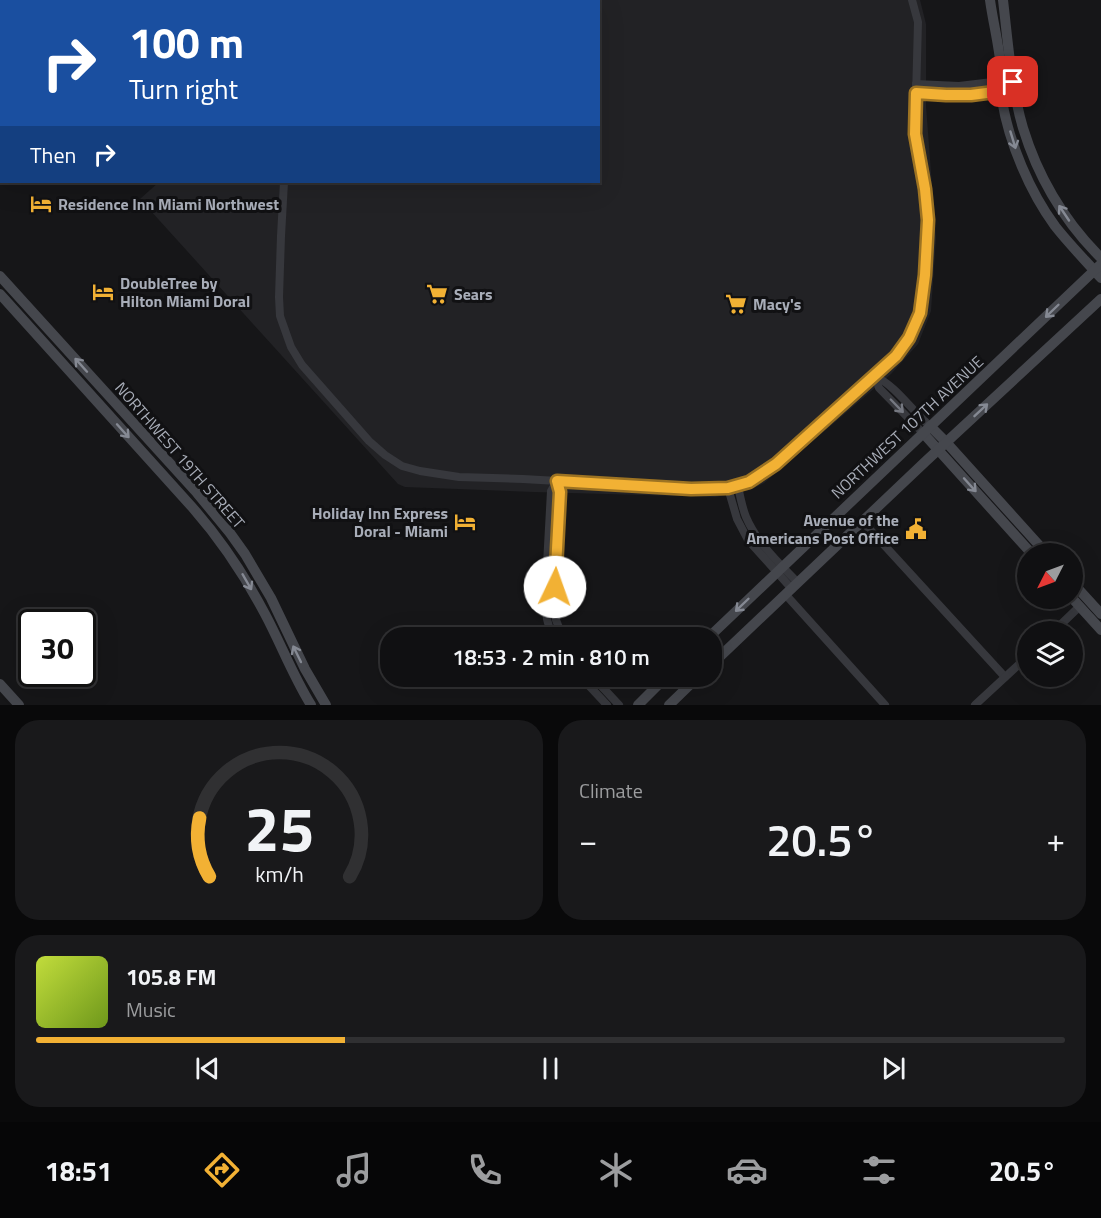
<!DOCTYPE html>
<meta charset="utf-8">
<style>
body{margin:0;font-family:"Titillium Web",sans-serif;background:#19191b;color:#f1f3f6;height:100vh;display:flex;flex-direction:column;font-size:22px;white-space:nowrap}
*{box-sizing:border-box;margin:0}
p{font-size:20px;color:#9c9d9f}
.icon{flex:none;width:33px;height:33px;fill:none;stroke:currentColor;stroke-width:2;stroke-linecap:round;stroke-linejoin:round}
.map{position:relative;height:705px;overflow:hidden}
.sheet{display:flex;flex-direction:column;gap:15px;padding:15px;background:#09090a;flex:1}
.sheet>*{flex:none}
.banner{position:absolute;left:0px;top:0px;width:600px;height:183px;box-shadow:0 6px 24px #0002,0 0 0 2px #303032;background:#1a4fa0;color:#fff;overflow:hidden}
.needle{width:39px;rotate:228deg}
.buttons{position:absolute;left:1017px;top:543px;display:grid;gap:12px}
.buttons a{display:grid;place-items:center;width:66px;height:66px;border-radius:50%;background:#101012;box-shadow:0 6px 24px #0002,0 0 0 2px #303032;font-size:30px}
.speed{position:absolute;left:18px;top:609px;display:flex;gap:12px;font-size:30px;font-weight:700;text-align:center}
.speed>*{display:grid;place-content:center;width:78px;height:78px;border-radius:50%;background:#101012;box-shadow:0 6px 24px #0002,0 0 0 2px #303032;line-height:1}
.speed .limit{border:3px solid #111;border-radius:9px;background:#fff;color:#111}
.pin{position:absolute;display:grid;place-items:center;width:51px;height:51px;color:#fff;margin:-26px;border-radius:12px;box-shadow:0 3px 9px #0006}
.me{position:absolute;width:66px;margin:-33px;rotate:3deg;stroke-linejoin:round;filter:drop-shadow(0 0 4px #0008)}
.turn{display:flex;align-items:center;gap:21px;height:126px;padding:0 30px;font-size:27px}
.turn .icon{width:78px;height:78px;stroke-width:2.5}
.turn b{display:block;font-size:42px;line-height:51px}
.then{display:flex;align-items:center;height:57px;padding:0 30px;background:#0003;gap:12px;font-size:22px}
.big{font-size:45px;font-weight:600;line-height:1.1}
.sheet .widget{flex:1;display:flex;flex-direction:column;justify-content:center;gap:9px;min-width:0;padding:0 21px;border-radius:24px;background:#19191b}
.sheet .dial{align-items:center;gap:0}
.dial svg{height:156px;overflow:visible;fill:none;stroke:#303032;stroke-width:7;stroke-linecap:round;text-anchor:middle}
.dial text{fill:#f1f3f6;stroke:none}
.song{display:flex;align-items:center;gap:18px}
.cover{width:72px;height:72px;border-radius:9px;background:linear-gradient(135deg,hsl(70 70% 55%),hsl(80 70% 35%))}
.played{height:6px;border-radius:3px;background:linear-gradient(90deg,#f2b134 30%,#303032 30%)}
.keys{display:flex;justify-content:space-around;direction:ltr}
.heat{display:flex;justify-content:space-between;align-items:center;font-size:33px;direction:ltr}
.sheet .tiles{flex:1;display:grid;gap:15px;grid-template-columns:1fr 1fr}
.widget:last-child{grid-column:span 2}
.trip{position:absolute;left:380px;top:627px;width:342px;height:60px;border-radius:24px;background:#101012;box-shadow:0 6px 24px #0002,0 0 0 2px #303032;font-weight:600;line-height:60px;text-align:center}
.menu{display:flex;height:96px;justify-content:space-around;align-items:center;background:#060607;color:#9c9d9f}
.menu .icon{width:42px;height:42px}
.menu .active{color:#f2b134}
.menu b{font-size:27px;color:#f1f3f6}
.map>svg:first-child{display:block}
.built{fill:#222225}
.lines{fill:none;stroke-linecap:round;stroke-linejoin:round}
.street{stroke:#37383d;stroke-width:8}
.secondary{stroke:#45474d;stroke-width:10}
.oneway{stroke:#858993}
.oneway2{stroke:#757881}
.route-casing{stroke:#9d7322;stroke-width:15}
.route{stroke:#f2b134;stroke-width:10}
.labels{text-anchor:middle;stroke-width:6;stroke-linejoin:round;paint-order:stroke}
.poi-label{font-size:16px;font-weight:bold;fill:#a8adb8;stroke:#111113;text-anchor:start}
.street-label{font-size:16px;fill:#a8adb8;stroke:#111113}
</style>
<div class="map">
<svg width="1101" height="705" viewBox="0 0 1101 705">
<rect width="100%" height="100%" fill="#161618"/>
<path class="built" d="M352,0H920L926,24V106L936,238L931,311L918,344L891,374L764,483L750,490L715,497L534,492L405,487L398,484L140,199L159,182H598V2L351,1Z"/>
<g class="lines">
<g class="street">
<path d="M362,2L364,0"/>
<path d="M916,84L959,86L1001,81L1013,83"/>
<path d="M916,93L961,96L1002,91L1005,89"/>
<path d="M284,182L281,236L279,297L280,316L291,347L302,365L369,441L385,455L402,466L420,471L459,477L523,479L698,489L728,488L745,484L761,475L776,464L892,360L909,338L920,313L924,287L928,220L925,189L915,134L918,22L912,0"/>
<path d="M875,376L879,388L923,433"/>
<path d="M875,376C897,387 911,410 930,426"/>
<path d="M557,481L560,492L554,601L556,620L563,638"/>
<path d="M738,486C740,496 742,507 746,517C757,543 779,563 798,583"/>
<path d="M728,488L737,519L748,540L792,589"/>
<path d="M863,522L1005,677"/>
<path d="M786,595L885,705"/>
<path d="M1053,632L1080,606"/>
<path d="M552,638L547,619L545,601L551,491L557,481"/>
<path d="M580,676L607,705"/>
<path d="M592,676L619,705"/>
<path d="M975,705L1028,656"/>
</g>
<g class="secondary">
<path d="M990,0C993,22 999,45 1001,68C1001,79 1001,89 1002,100C1009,143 1030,192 1055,226C1069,244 1086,261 1101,278"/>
<path d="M1003,0C1008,42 1011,87 1023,128C1038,177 1065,222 1101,258"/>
<path d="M136,2L137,0"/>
<path d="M0,129L2,128"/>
<path d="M0,276L197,493L230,533L245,554L271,598L305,669L326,705"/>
<path d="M0,294L192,507C221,540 245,576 265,614C281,644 293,676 311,705"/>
<path d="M930,426L946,442L1047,554"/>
<path d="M923,433L1032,554"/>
<path d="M1072,582L1101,614"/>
<path d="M1072,598L1101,630"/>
<path d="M708,638L1101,264"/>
<path d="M711,665L926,461L1101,299"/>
<path d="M0,684L19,705"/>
<path d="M638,705L667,676"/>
<path d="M669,705L699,676"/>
</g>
</g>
<defs><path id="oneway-shaft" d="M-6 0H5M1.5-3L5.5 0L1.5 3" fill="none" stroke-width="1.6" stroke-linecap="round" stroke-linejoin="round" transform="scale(1.5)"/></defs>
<g class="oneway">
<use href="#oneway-shaft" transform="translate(1013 140) rotate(73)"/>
<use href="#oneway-shaft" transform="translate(1064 213) rotate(-124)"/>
<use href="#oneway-shaft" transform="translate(1052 311) rotate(136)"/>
<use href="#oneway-shaft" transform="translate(81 365) rotate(-132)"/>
<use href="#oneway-shaft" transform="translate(981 410) rotate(-43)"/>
<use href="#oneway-shaft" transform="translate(123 431) rotate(48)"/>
<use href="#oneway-shaft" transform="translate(970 485) rotate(48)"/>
<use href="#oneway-shaft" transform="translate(247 582) rotate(60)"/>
<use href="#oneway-shaft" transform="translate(742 605) rotate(136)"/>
<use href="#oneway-shaft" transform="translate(297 654) rotate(-116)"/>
</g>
<use class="oneway2" href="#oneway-shaft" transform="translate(897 406) rotate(46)"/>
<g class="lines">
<defs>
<path id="route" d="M555,587L560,492L557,481L691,489L728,488L749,482L776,464L896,356L909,338L920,313L925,275L928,220L925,189L915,134L916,93L946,95H971L1002,91L1013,82"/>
</defs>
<use href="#route" class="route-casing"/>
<use href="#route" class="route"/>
</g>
<defs>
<symbol id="hotel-bare" viewBox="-9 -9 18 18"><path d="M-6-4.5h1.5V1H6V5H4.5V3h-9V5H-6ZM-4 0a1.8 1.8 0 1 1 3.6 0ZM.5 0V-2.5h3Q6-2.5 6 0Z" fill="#f2b134" stroke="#111113" stroke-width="2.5" paint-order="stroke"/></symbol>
<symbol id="supermarket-bare" viewBox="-9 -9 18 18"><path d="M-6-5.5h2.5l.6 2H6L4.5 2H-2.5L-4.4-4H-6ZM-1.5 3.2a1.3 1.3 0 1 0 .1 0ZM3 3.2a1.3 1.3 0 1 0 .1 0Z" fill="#f2b134" stroke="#111113" stroke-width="2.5" paint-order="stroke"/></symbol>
<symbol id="civic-bare" viewBox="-9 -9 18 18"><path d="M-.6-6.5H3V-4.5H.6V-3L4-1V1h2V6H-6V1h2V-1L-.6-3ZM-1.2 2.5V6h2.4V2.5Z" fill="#f2b134" stroke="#111113" stroke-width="2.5" paint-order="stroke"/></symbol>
</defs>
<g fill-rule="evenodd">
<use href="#hotel-bare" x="26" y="189" width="30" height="30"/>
<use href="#hotel-bare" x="88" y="277" width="30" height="30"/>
<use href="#supermarket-bare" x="422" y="279" width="30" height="30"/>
<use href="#supermarket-bare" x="721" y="289" width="30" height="30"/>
<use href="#hotel-bare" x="450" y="507" width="30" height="30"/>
<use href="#civic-bare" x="901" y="514" width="30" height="30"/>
</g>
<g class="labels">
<g class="poi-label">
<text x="58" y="210">Residence Inn Miami Northwest</text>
<text x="120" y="289">DoubleTree by<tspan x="120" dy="18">Hilton Miami Doral</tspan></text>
<text x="454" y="300">Sears</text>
<text x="753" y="310">Macy's</text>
<text x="448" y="519" text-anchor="end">Holiday Inn Express<tspan x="448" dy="18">Doral - Miami</tspan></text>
<text x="899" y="526" text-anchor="end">Avenue of the<tspan x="899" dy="18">Americans Post Office</tspan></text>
</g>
<g class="street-label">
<text transform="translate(907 427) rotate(-43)" y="6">NORTHWEST 107TH AVENUE</text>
<text transform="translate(180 455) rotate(49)" y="6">NORTHWEST 19TH STREET</text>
</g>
</g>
</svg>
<div class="buttons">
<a><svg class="needle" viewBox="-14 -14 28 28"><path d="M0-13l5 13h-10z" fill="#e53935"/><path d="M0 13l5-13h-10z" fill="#9c9d9f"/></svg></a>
<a><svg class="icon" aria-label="layers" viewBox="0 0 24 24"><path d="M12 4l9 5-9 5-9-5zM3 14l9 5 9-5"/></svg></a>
</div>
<div class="speed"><div class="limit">30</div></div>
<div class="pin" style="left:1013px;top:82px;background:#d93025"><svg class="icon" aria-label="arrive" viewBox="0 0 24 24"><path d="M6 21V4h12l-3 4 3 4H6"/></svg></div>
<svg class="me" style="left:555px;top:587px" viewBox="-20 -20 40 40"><circle r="19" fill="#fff"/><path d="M0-13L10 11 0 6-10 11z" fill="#f2b134"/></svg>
<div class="trip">18:53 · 2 min · 810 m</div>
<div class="banner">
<div class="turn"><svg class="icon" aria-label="right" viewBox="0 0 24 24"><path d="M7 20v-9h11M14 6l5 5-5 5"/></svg><div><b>100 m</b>Turn right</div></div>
<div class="then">Then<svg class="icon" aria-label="right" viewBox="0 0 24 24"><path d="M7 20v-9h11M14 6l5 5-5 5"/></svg></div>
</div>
</div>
<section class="sheet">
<div class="tiles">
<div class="widget dial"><svg viewBox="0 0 100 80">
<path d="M14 69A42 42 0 1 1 86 69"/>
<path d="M14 69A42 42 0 0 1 9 39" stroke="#f2b134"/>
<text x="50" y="56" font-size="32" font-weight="700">25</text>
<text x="50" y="72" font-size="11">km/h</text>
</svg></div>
<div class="widget"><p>Climate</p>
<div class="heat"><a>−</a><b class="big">20.5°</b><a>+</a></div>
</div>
<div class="widget">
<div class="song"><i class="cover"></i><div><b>105.8 FM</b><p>Music</p></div></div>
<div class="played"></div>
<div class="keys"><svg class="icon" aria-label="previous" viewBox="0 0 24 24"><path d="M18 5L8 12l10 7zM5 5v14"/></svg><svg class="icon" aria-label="pause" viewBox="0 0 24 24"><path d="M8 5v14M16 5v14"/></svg><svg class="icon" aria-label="next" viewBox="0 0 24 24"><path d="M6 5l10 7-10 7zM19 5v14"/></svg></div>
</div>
</div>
</section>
<nav class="menu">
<b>18:51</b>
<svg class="icon active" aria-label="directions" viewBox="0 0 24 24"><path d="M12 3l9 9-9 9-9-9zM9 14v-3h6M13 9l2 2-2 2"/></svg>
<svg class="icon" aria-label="music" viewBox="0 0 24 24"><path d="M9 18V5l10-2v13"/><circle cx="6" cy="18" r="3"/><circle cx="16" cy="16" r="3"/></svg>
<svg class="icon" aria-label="phone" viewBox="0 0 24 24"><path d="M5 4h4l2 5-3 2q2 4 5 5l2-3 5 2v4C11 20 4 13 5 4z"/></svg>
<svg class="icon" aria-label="climate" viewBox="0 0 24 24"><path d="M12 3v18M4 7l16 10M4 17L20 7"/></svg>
<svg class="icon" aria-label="car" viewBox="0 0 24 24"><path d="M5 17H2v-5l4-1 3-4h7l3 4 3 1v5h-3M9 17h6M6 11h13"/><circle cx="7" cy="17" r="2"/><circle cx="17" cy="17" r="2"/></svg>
<svg class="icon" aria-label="filters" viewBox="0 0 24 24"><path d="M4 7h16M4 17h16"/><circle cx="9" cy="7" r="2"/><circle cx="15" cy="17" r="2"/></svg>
<b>20.5°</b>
</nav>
